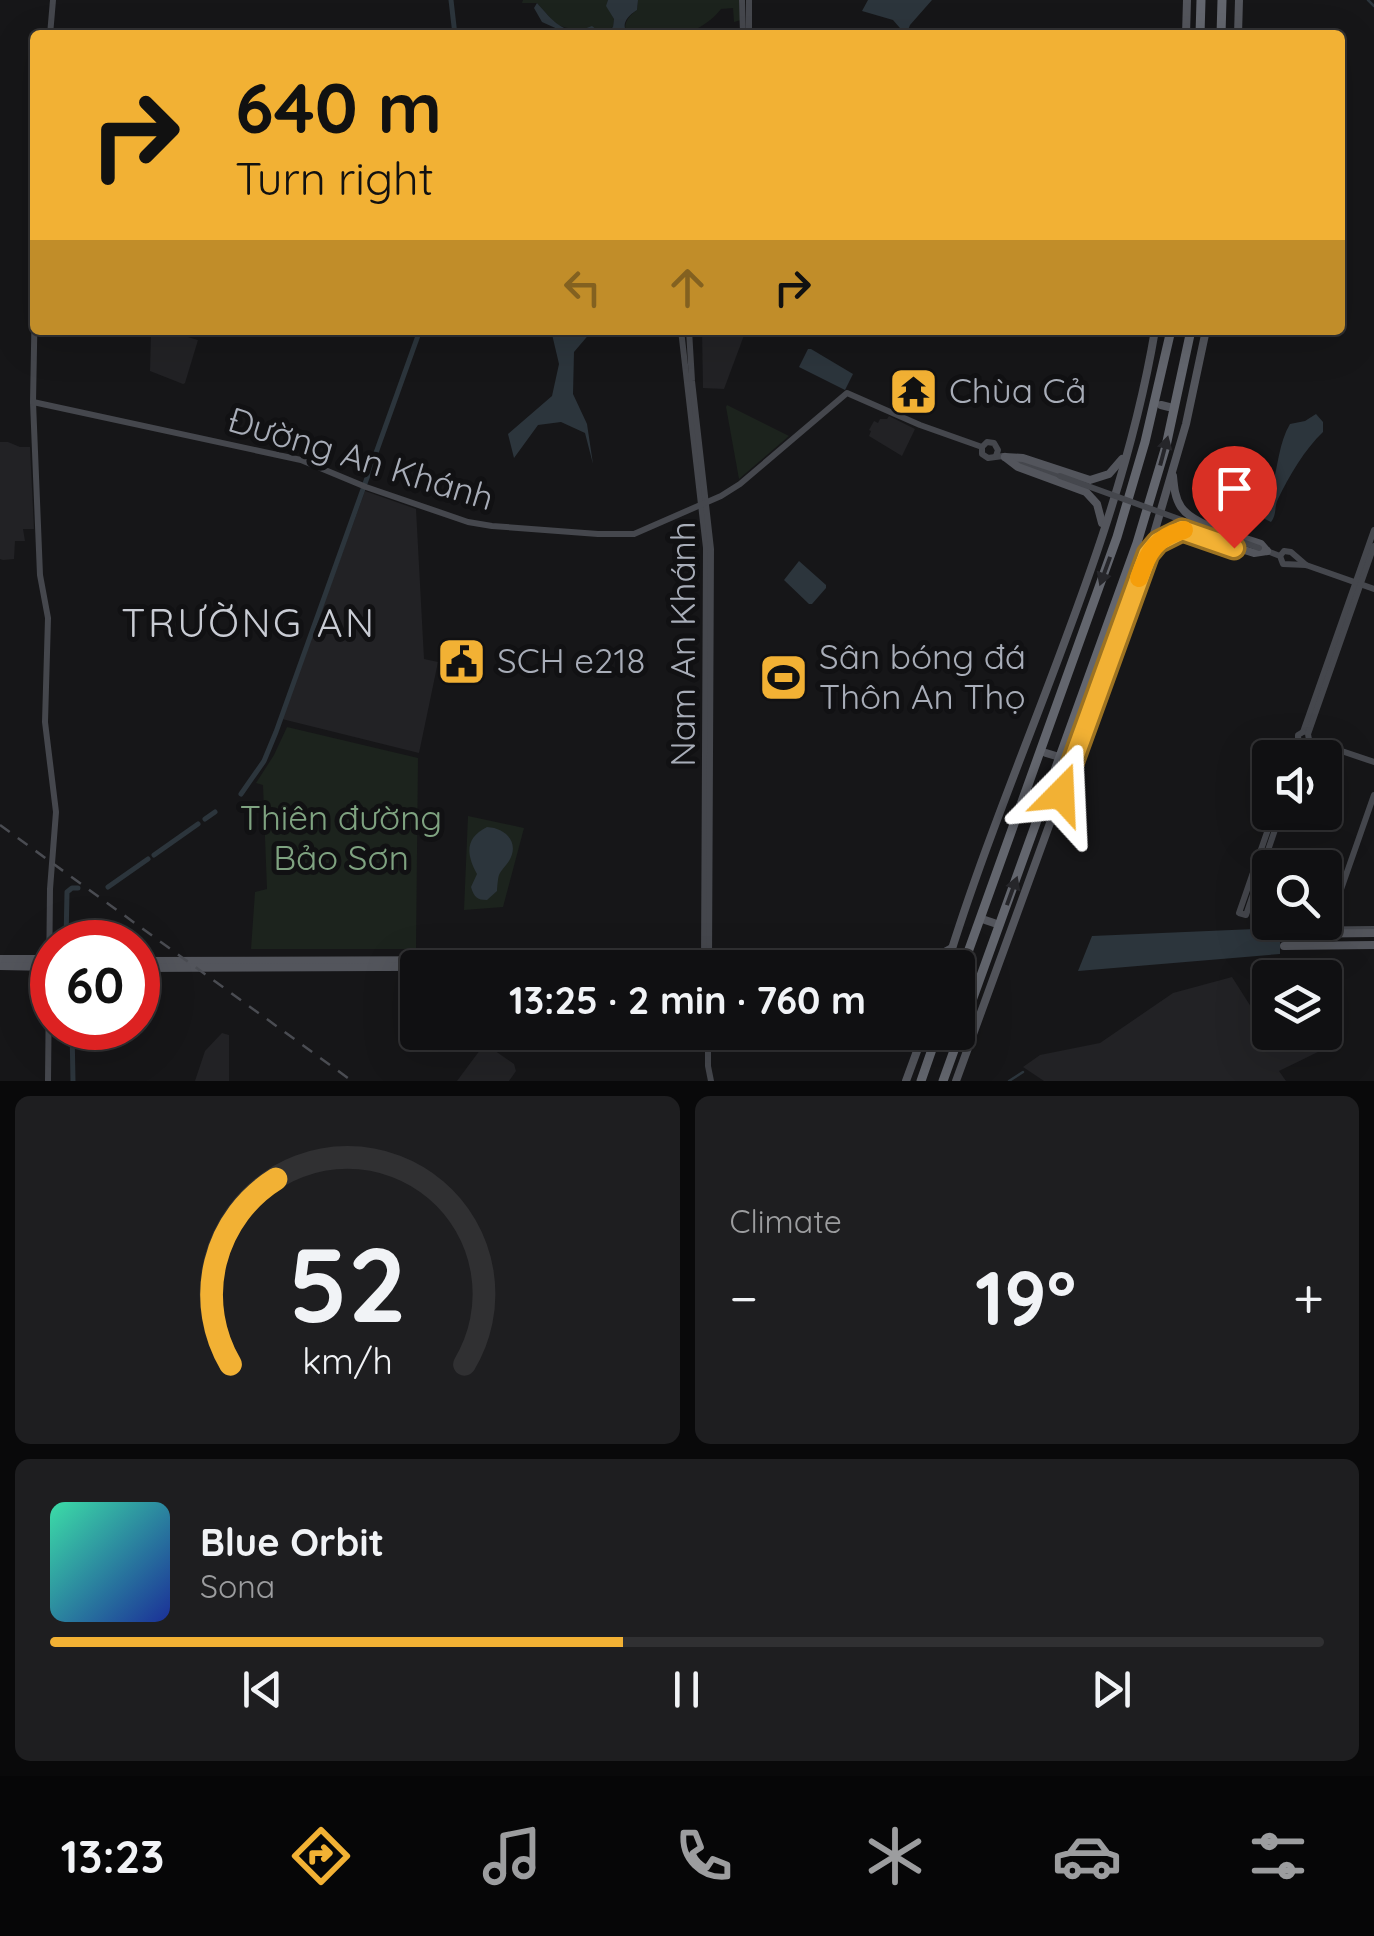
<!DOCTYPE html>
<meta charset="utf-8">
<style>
body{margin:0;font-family:Quicksand,sans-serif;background:#1e1e20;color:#f1f3f6;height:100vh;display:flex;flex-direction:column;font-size:38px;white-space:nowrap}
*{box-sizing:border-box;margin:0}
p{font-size:32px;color:#9c9d9f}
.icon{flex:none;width:55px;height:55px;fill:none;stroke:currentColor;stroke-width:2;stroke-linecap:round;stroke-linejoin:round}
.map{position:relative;height:1081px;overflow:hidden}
.details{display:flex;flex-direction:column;gap:15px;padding:15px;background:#09090a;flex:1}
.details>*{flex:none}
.banner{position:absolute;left:30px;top:30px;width:1315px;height:305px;border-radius:10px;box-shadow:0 10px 40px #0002,0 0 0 2px #303032;background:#f2b134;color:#111;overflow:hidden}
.buttons{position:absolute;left:1252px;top:740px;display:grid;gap:20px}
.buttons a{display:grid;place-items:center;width:90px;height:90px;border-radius:10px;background:#101012;box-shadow:0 10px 40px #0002,0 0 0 2px #303032;font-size:50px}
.speed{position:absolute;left:30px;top:920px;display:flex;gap:20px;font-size:50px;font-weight:700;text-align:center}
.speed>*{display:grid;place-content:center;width:130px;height:130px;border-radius:50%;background:#101012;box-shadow:0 10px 40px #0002,0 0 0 2px #303032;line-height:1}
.speed .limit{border:15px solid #d22;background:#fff;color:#111}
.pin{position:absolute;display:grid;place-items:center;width:85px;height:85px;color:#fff;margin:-102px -42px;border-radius:50% 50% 50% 0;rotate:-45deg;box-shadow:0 0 10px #0007}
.pin .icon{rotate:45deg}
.me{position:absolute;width:110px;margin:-55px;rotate:21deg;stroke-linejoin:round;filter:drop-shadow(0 0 8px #0008)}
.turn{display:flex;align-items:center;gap:35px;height:210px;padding:0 40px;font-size:45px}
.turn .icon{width:130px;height:130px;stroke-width:2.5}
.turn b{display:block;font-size:70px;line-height:85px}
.lanes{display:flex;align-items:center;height:95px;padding:0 40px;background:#0003;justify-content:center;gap:50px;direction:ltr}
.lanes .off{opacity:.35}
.big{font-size:75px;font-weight:700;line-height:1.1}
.details .widget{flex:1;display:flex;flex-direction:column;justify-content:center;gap:15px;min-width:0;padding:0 35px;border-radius:15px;background:#1e1e20}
.details .dial{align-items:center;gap:0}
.dial svg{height:260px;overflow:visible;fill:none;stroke:#303032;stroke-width:7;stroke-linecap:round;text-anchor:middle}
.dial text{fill:#f1f3f6;stroke:none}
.song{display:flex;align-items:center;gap:30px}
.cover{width:120px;height:120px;border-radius:15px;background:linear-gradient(135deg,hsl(160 70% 55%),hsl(230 70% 35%))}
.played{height:10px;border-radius:5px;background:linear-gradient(90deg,#f2b134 45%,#303032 45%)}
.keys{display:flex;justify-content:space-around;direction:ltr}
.heat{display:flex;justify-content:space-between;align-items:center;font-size:55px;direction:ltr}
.details .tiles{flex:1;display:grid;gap:15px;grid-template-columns:1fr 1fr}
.widget:last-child{grid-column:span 2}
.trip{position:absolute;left:400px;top:950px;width:575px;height:100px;border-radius:10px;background:#101012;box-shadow:0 10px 40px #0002,0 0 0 2px #303032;font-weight:700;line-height:100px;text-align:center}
.tabs{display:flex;height:160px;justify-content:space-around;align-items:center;background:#060607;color:#9c9d9f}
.tabs .icon{width:70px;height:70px}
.tabs .selected{color:#f2b134}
.tabs b{font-size:45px;color:#f1f3f6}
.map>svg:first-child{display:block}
.built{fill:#222225}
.green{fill:#1c231d}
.water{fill:#2c353c}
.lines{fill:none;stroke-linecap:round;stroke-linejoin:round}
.stream{stroke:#2c353c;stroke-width:2.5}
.canal{stroke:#2c353c;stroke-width:5}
.secondary{stroke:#45474d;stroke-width:6}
.primary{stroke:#53555c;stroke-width:8}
.highway{stroke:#63666e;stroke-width:9}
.rail{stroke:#4a4c52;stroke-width:2.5;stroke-dasharray:12 10;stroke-linecap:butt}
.secondary-bridge{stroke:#45474d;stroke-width:6}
.oneway{fill:#26262a}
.route-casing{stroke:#9d7322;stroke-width:25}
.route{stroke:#f2b134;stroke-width:18}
.slow{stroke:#f59e0b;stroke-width:18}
.labels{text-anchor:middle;stroke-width:10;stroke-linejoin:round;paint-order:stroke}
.poi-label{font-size:35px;fill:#a8adb8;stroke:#111113;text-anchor:start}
.street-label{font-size:35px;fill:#a8adb8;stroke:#111113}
.park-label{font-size:35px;fill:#7fa381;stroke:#111113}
.quarter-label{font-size:40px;letter-spacing:2.5px;fill:#c9ccd4;stroke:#111113}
</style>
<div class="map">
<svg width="1374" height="1081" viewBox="0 0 1374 1081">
<rect width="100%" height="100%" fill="#161618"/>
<g class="built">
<path d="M702,330H746L724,389L703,388Z"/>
<path d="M153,332L174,333L198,340L185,383L183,384L150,371L151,335Z"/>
<path d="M889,416L915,429L902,456L869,436L871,431L869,430L874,421L878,423L880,419H887Z"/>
<path d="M0,442H8L20,447H30L34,529H23L25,541H15L14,559L3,560L0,559Z"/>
<path d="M365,491L416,509L424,659L438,662L419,753L282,719Z"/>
<path d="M1232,977L1260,1021L1255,1026L1261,1034L1310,1033L1322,1050L1279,1071L1286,1081H1044L1023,1067L1040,1055L1100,1043L1173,993Z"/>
<path d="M222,1033L229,1035V1081H195L205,1051Z"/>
<path d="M483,1046L491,1048L514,1064L516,1071L509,1081H457Z"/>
</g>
<g class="green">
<path d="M523,0H608L607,6L614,19L613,27C602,34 600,29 588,29C556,29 559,27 537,3H522Z"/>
<path d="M638,0H739L741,20L734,22L733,8L721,9C705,30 671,44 646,31C626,45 616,24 637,10Z"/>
<path d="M727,405L789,436L739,479L726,407Z"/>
<path d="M287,727L418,758L416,949H251L255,892L267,889L263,785L256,783L274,755Z"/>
<path d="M468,816L524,828L503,907L464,910Z"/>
</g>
<g class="water">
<path d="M608,0H638L637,10C627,16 619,26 630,35H565L562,31L542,22L534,8L537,3C554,22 565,38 592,26L601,33L607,32L613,27L614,19L606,6Z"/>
<path d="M868,0H932L910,25L906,35L893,20L862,11Z"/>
<path d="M551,330H590L591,332L574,352L573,394L587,424L593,464L585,433L561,422L538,425L514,458L508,434L552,396L559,364Z"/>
<path d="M808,349H811L853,374L845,390L799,367Z"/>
<path d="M1316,414L1323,422V432C1305,449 1289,476 1278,499C1274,507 1277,514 1271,522L1265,519C1265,516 1263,513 1263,510C1264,503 1270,494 1272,487C1278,467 1279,442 1290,424L1305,421Z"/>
<path d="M799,561L826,585V588L812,604H809L784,580Z"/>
<path d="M487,827C506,828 520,843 509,861C506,866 501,870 499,875C498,877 497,889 497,891L487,900C477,900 474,897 471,887L477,874C466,854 465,838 487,827Z"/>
<path d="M1280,928V954L1078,971L1092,936Z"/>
</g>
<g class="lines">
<g class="stream">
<path d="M1368,0L1374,6"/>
<path d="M1009,1081L1023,1072"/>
</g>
<g class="canal">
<path d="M451,0L455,35"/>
<path d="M241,794L264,761L276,732L420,330"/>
<path d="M205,819L215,812"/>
<path d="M154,855L198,824"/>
<path d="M108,887L148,859"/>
<path d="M66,942L67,892L72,888H78"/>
<path d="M72,1028L73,1081"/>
</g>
<g class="secondary">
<path d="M742,0L743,34"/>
<path d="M749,0V35"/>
<path d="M50,35L53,0"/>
<path d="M35,294L33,402L40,575L48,618L45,722L56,812L50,889L48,1081"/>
<path d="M681,330L706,548L704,962"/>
<path d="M689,330L692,381L711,549L709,961"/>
<path d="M33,402L301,460L366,487L468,522L492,526L598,534H634L721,496L740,484L847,393L920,425L982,447"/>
<path d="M982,447V454L988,458L1003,456L1060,476"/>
<path d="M982,447L987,442L994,443L998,450L996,456"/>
<path d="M1262,549L1280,556L1283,564L1306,565L1374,589"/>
<path d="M1280,556L1284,551L1291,552L1306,565"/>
<path d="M1303,732L1374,530"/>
<path d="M1303,732L1298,735V738L1301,743L1305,744"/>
<path d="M1309,740L1308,734L1374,546"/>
<path d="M1309,740L1374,762"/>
<path d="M1294,758L1299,742"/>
<path d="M1300,758L1305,744"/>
<path d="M1274,812L1239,913L1246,915L1281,812"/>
<path d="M1332,915L1374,795"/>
<path d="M1284,930L1374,929"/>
<path d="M708,1032V1066L711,1081"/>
</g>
<g class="primary">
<path d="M1186,35L1187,0"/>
<path d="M1238,35L1239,0"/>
<path d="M1161,405L1169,407"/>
<path d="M1005,457L1023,458L1090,480L1109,474L1122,459"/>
<path d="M1005,457L1018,467L1086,492L1097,504L1102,523"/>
<path d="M1173,476C1174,487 1175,498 1181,507C1194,526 1239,536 1261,544L1267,551"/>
<path d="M1151,551L1170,535L1181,530L1254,553L1267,551"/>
<path d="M1046,753L1056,756"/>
<path d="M985,920L994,923"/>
<path d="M1284,934L1374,933"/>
<path d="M1284,946L1374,945"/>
<path d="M0,959H52"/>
<path d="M138,961L932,959L952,948"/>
<path d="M0,966L52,967"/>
<path d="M138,968L928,965L936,968"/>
<path d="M946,968C1011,755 1118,551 1155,330"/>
<path d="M906,1081L924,1032"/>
<path d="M956,1081L1148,554L1186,424L1206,330"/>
</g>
<g class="highway">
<path d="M1200,35L1201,0"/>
<path d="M1221,35L1222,0"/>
<path d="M958,980L1117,537L1145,442L1171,330"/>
<path d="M921,1081L938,1032"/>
<path d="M943,1081L1137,543L1166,446L1191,330"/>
</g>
<path class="rail" d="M0,825L352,1081"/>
<path class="secondary-bridge" d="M1060,476L1259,548"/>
</g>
<defs><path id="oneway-solid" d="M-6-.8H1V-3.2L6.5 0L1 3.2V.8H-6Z" transform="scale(2.5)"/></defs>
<g class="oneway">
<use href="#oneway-solid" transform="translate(1164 451) rotate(-75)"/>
<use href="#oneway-solid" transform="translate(1105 571) rotate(110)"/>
<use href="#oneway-solid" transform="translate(1012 891) rotate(-70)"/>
</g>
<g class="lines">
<defs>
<path id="route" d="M1061,794L1148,554L1158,542L1182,530L1234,548"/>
</defs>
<use href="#route" class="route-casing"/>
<use href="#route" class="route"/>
<path class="slow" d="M1139,578C1148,552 1156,537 1184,530"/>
</g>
<defs>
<symbol id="temple-square" viewBox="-11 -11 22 22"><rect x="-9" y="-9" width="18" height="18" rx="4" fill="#f2b134" stroke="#111113"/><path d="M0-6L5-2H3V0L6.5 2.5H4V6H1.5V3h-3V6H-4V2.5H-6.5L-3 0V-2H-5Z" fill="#111"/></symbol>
<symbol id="civic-square" viewBox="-11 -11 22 22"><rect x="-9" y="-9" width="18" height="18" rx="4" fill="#f2b134" stroke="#111113"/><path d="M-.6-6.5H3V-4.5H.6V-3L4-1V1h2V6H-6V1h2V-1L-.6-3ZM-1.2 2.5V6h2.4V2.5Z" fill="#111"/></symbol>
<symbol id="stadium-square" viewBox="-11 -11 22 22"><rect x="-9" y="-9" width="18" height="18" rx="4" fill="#f2b134" stroke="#111113"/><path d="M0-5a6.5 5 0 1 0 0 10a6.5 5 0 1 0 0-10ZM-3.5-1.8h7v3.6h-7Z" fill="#111"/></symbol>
</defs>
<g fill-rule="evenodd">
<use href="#temple-square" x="886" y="364" width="55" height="55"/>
<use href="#civic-square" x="434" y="634" width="55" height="55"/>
<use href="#stadium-square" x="756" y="650" width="55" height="55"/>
</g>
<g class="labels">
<g class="poi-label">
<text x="949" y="403">Chùa Cả</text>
<text x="819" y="669">Sân bóng đá<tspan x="819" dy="40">Thôn An Thọ</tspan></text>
<text x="497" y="673">SCH e218</text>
</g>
<g class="street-label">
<text transform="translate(361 459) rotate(17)" y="12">Đường An Khánh</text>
<text transform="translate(683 644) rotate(-90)" y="12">Nam An Khánh</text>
</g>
<g class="park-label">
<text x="341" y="830">Thiên đường<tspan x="341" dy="40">Bảo Sơn</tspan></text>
</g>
<g class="quarter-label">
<text x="249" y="637">TRƯỜNG AN</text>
</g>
</g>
</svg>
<div class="buttons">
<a><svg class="icon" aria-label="sound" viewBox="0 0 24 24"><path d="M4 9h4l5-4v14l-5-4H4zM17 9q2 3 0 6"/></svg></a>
<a><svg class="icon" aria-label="search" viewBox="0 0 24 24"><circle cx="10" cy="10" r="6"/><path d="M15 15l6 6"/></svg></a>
<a><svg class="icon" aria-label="layers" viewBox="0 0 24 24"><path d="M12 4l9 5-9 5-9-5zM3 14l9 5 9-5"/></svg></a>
</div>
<div class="speed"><div class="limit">60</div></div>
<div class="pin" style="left:1234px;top:548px;background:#d93025"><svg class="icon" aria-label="arrive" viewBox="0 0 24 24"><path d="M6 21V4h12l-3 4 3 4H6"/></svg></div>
<svg class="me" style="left:1061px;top:794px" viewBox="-20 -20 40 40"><path d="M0-17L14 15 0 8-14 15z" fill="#f2b134" stroke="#fff" stroke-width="4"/></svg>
<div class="trip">13:25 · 2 min · 760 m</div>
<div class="banner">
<div class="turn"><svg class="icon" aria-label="right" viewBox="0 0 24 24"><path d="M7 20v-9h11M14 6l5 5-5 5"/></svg><div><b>640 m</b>Turn right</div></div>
<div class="lanes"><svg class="icon off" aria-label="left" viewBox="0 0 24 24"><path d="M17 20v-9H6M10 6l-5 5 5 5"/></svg><svg class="icon off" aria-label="ahead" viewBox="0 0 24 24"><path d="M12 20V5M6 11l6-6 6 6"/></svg><svg class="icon" aria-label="right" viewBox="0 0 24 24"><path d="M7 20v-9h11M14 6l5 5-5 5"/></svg></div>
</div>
</div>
<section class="details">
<div class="tiles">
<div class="widget dial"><svg viewBox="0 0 100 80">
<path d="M14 69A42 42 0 1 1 86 69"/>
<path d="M14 69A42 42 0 0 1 28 12" stroke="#f2b134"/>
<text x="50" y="56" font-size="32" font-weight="700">52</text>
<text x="50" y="72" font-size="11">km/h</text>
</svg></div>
<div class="widget"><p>Climate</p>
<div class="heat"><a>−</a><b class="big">19°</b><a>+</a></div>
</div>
<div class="widget">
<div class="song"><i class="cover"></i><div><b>Blue Orbit</b><p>Sona</p></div></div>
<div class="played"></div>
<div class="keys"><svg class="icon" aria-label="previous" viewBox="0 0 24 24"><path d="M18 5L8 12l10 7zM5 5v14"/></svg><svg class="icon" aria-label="pause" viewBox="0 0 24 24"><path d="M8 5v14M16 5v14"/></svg><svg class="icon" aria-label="next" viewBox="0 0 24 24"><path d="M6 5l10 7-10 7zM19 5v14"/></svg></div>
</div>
</div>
</section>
<nav class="tabs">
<b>13:23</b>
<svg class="icon selected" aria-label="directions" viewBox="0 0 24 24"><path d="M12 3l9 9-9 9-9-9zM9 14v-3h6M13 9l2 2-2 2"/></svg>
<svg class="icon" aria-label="music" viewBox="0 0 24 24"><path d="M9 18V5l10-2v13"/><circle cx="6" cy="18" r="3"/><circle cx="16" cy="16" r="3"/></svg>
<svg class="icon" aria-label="phone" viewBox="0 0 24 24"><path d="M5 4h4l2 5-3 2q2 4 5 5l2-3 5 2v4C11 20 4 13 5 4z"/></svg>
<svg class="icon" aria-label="climate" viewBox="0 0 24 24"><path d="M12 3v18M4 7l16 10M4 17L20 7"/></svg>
<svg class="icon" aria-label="car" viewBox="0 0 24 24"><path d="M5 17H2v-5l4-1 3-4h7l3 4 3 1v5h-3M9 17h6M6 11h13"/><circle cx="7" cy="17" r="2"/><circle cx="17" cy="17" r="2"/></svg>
<svg class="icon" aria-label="filters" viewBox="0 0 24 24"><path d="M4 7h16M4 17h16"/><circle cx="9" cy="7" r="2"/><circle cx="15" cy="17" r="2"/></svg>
</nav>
